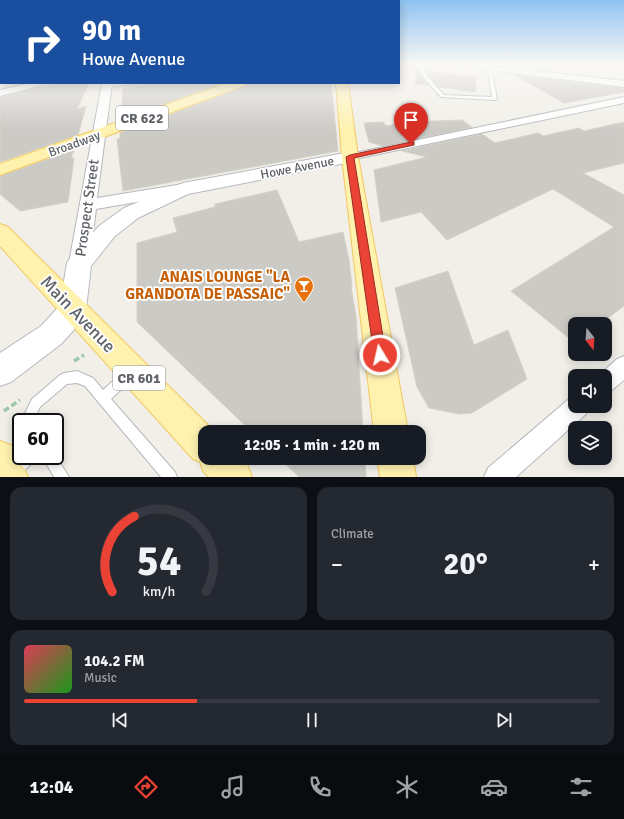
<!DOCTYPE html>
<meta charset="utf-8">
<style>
body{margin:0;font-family:Signika,sans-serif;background:#242831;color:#f1f3f6;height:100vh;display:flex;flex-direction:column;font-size:15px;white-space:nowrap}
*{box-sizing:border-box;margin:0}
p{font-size:13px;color:#9ea1a6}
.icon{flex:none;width:22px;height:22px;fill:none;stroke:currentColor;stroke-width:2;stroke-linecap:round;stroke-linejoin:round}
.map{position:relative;height:477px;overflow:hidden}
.side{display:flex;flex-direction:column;gap:10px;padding:10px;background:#0d0f14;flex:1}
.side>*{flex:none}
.top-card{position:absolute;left:0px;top:0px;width:400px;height:84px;box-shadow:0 2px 10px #0003;background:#1a4fa0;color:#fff;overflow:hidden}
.needle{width:26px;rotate:163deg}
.controls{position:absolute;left:568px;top:317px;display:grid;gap:8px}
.controls a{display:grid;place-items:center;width:44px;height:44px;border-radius:8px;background:#171b24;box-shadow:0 2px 10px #0003;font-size:20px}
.speed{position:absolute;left:12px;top:413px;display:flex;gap:8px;font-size:20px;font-weight:700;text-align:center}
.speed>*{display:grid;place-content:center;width:52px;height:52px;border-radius:50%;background:#171b24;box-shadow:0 2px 10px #0003;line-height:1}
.speed .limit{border:2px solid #111;border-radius:6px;background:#fff;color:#111}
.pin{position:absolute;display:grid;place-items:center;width:34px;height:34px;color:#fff;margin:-41px -17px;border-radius:50% 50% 50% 0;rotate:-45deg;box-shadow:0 0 4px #0007}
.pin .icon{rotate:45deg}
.me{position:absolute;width:44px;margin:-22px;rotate:351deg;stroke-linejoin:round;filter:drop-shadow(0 0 3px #0008)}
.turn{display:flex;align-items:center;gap:14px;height:84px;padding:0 16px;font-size:18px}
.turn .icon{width:52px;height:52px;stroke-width:2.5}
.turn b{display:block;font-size:28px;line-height:34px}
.big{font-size:30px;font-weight:800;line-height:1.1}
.side .widget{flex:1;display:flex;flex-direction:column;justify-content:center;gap:6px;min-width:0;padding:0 14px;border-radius:12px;background:#242831}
.side .dial{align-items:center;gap:0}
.dial svg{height:104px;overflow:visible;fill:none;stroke:#363941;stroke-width:7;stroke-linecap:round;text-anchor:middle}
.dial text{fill:#f1f3f6;stroke:none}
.song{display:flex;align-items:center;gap:12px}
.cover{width:48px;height:48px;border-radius:6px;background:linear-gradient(135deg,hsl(350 70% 55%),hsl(120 70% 35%))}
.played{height:4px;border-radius:2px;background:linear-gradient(90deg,#ea4335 30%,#363941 30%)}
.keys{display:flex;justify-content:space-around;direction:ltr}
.heat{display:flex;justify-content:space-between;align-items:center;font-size:22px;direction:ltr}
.side .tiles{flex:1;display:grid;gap:10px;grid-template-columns:1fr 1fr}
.widget:last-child{grid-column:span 2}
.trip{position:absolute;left:198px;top:425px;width:228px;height:40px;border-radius:12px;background:#171b24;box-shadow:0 2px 10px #0003;font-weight:800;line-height:40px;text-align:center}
.menu{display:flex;height:64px;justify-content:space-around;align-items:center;background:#090b0e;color:#9ea1a6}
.menu .icon{width:28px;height:28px}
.menu .on{color:#ea4335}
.menu b{font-size:18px;color:#f1f3f6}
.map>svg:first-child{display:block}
.building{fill:#cccac5;stroke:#d6d1c6}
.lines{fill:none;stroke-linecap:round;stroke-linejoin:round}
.service-casing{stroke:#b5b8bc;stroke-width:2}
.minor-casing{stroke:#b5b8bc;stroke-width:2}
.tertiary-casing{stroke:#b5b8bc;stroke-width:2}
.secondary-casing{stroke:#b6babf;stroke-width:2}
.primary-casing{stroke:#f2c960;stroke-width:2}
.path{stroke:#9cc7a9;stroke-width:3.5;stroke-dasharray:6 3;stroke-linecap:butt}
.service{fill:#fff;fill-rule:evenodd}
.minor{fill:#fff;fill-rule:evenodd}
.tertiary{fill:#fff;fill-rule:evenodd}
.secondary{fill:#fff;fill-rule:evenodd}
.primary{fill:#fff2af;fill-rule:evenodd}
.route{fill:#ea4335;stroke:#982c22}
.labels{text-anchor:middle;stroke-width:3.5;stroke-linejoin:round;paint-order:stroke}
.far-street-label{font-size:13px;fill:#5f6368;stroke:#fff}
.shield{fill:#fff;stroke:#8f9295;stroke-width:1}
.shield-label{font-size:14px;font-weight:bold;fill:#5f6368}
.street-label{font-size:15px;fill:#5f6368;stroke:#fff}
.food-label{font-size:15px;font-weight:bold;fill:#c56008;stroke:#fff;text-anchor:end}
.near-street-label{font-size:18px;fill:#5f6368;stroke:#fff}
</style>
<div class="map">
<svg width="624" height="477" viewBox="0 0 624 477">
<rect width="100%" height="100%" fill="#f1efe8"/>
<g class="building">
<path d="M416,70H419L422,78L428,85L415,84Z"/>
<path d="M426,71L476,77L475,92L439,87Z"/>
<path d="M515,75L624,88V92L564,103Z"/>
<path d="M60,83H89L77,109L86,106L78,135L0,162V97Z"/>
<path d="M159,83H223L121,119L123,88Z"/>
<path d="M246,83H331L338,151L123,191L117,139L120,138V133L244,87Z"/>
<path d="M462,120L472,127L383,146L369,142L364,123L383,122L386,126L407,122Z"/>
<path d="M624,122V163L583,173L624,195V306L600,324H575V343L511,291L614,227L553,189L447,240L421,212L381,222L374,170L427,157L402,151L482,134L495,143L538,133L543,136L579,128L584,131Z"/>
<path d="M74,150L71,158H74L68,202L20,211L0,194V176Z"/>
<path d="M277,190L299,242L343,232L349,260L352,286L351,287L356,316L363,432H252L137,322V243L177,232L173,218L215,207V204Z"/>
<path d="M448,271L474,345L508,330L527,379L472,413L459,414L429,408L417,387L395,288Z"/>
<path d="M279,458H365L366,477H299Z"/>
</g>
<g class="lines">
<defs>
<g id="service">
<path d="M421,64H425L424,71L427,76L444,95L492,97L488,72L491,67H493L492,72L497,99L495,100L441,97L423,77L420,71Z"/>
<path d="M122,83H138L136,84L106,87L104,86Z"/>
<path d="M129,368L133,370L135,374L133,378L111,399L175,472L177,477H161L85,386L77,383L67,384L40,407L36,415L37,422H25L24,415L32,399L60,375L64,373L77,371L93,378L103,390L125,370Z"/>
<path d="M21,455L36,456C33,464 22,473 14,477L9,475L7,470L9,465Z"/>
<path d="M55,455L69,477H54L42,456Z"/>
</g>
<g id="minor">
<path d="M452,64H475L624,81V87L456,66Z"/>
<path d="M30,83H44L43,85L0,96V90Z"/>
<path d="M624,97V103L350,160L346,159L344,157L346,155L350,154Z"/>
<path d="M624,356V380L612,390L605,394V376H598L617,359Z"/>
<path d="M575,396V406H589L586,414L516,477H484L488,468L570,398Z"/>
</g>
<g id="tertiary">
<path d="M0,64H1L0,68Z"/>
<path d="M102,83H112L97,198L183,184L189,185L191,189L189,193L183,194L96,209L89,263L86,269L79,271L72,269L69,263Z"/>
</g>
<path id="secondary" d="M350,152L356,153L358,157L356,161L188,194L138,218L115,236L91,266L86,309L73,331L61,344L11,382L0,386V353L41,326L53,313L60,305L67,263L71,257L99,226L124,208L183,183Z"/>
<g id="primary">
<path d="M227,83H245L243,86L0,175V164Z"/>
<path d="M336,83H348L358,157L408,432H374L342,157Z"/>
<path d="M0,224L8,227L215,432H205V458H241L247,464L252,477H209L203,471L200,462L193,459L0,246Z"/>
<path d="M0,441L13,446L28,477H0Z"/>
<path d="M377,458H413L416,477H380Z"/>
</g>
</defs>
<use href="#service" class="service-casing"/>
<use href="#minor" class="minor-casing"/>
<use href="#tertiary" class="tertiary-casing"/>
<use href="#secondary" class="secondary-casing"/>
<use href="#primary" class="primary-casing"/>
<g class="path">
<path d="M74,361L84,355"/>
<path d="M4,411L20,400"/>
</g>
<use href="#service" class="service"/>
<use href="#minor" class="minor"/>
<use href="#tertiary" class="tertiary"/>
<use href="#secondary" class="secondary"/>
<use href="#primary" class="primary"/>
</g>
<linearGradient id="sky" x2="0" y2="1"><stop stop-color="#8fc3f1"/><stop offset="0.49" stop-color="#f9f8f5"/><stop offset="1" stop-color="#f9f8f5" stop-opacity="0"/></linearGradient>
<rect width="624" height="131" fill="url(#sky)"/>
<path class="route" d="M411,142H414V145L354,158L386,355L384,360L380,361L375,360L374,355L346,157L350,155Z"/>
<defs>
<symbol id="bar-pin" viewBox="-11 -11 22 30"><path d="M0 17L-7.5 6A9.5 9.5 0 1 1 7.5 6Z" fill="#e8710a" stroke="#fff"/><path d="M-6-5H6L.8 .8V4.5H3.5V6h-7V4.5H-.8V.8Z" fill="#fff"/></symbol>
</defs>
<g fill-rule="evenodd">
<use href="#bar-pin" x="293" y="275" width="22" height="30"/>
</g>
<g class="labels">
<g class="far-street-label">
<text transform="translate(74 143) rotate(-20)" y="5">Broadway</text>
<text transform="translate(297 167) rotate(-11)" y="5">Howe Avenue</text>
</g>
<g class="shield">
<rect x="116" y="106" width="52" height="24" rx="3"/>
<rect x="113" y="366" width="52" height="24" rx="3"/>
</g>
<g class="shield-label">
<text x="142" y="123">CR 622</text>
<text x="139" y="383">CR 601</text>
</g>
<g class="street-label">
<text transform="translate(87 208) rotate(-82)" y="5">Prospect Street</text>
</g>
<g class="food-label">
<text x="290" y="282">ANAIS LOUNGE "LA<tspan x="290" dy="17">GRANDOTA DE PASSAIC"</tspan></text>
</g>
<g class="near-street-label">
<text transform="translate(78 314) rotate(46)" y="6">Main Avenue</text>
</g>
</g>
</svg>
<div class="controls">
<a><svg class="needle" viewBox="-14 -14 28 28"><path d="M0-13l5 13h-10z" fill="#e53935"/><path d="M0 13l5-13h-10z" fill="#9ea1a6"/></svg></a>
<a><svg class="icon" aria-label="sound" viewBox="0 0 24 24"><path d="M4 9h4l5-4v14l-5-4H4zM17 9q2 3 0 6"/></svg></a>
<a><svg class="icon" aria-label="layers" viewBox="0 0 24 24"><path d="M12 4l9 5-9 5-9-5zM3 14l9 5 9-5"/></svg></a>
</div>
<div class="speed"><div class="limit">60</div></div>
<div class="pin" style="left:411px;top:144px;background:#d93025"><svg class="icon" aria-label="arrive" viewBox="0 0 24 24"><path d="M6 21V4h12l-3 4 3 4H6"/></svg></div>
<svg class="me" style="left:380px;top:355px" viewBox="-20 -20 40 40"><circle r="17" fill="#ea4335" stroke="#fff" stroke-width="3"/><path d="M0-11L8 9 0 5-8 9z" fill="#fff"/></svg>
<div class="trip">12:05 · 1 min · 120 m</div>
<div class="top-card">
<div class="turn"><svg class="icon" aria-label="right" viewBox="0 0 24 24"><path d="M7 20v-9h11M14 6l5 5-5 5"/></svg><div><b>90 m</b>Howe Avenue</div></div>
</div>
</div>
<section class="side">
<div class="tiles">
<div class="widget dial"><svg viewBox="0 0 100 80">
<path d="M14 69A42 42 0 1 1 86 69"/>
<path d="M14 69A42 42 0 0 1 31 11" stroke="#ea4335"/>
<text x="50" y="56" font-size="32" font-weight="700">54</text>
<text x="50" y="72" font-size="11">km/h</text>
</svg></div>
<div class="widget"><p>Climate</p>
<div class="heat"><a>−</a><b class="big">20°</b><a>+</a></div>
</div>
<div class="widget">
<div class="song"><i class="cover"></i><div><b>104.2 FM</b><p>Music</p></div></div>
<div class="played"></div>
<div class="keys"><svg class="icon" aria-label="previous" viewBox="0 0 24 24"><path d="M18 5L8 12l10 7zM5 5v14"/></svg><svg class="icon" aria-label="pause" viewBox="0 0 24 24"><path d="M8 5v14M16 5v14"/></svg><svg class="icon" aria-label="next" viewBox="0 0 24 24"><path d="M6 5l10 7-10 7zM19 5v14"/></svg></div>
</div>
</div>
</section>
<nav class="menu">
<b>12:04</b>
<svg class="icon on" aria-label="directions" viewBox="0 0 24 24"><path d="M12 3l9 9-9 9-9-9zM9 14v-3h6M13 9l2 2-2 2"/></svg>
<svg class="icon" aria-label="music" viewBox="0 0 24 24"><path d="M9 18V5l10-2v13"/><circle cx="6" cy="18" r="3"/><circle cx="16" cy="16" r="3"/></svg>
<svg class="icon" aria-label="phone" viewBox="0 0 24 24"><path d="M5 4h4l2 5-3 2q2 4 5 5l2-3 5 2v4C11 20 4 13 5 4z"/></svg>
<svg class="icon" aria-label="climate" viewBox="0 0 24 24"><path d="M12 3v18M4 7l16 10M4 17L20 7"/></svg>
<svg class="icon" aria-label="car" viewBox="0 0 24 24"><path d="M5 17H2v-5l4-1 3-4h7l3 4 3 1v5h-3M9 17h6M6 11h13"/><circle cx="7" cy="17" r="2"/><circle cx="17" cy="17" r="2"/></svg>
<svg class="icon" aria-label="filters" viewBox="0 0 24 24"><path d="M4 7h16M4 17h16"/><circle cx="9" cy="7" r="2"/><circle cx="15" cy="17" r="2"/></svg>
</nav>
